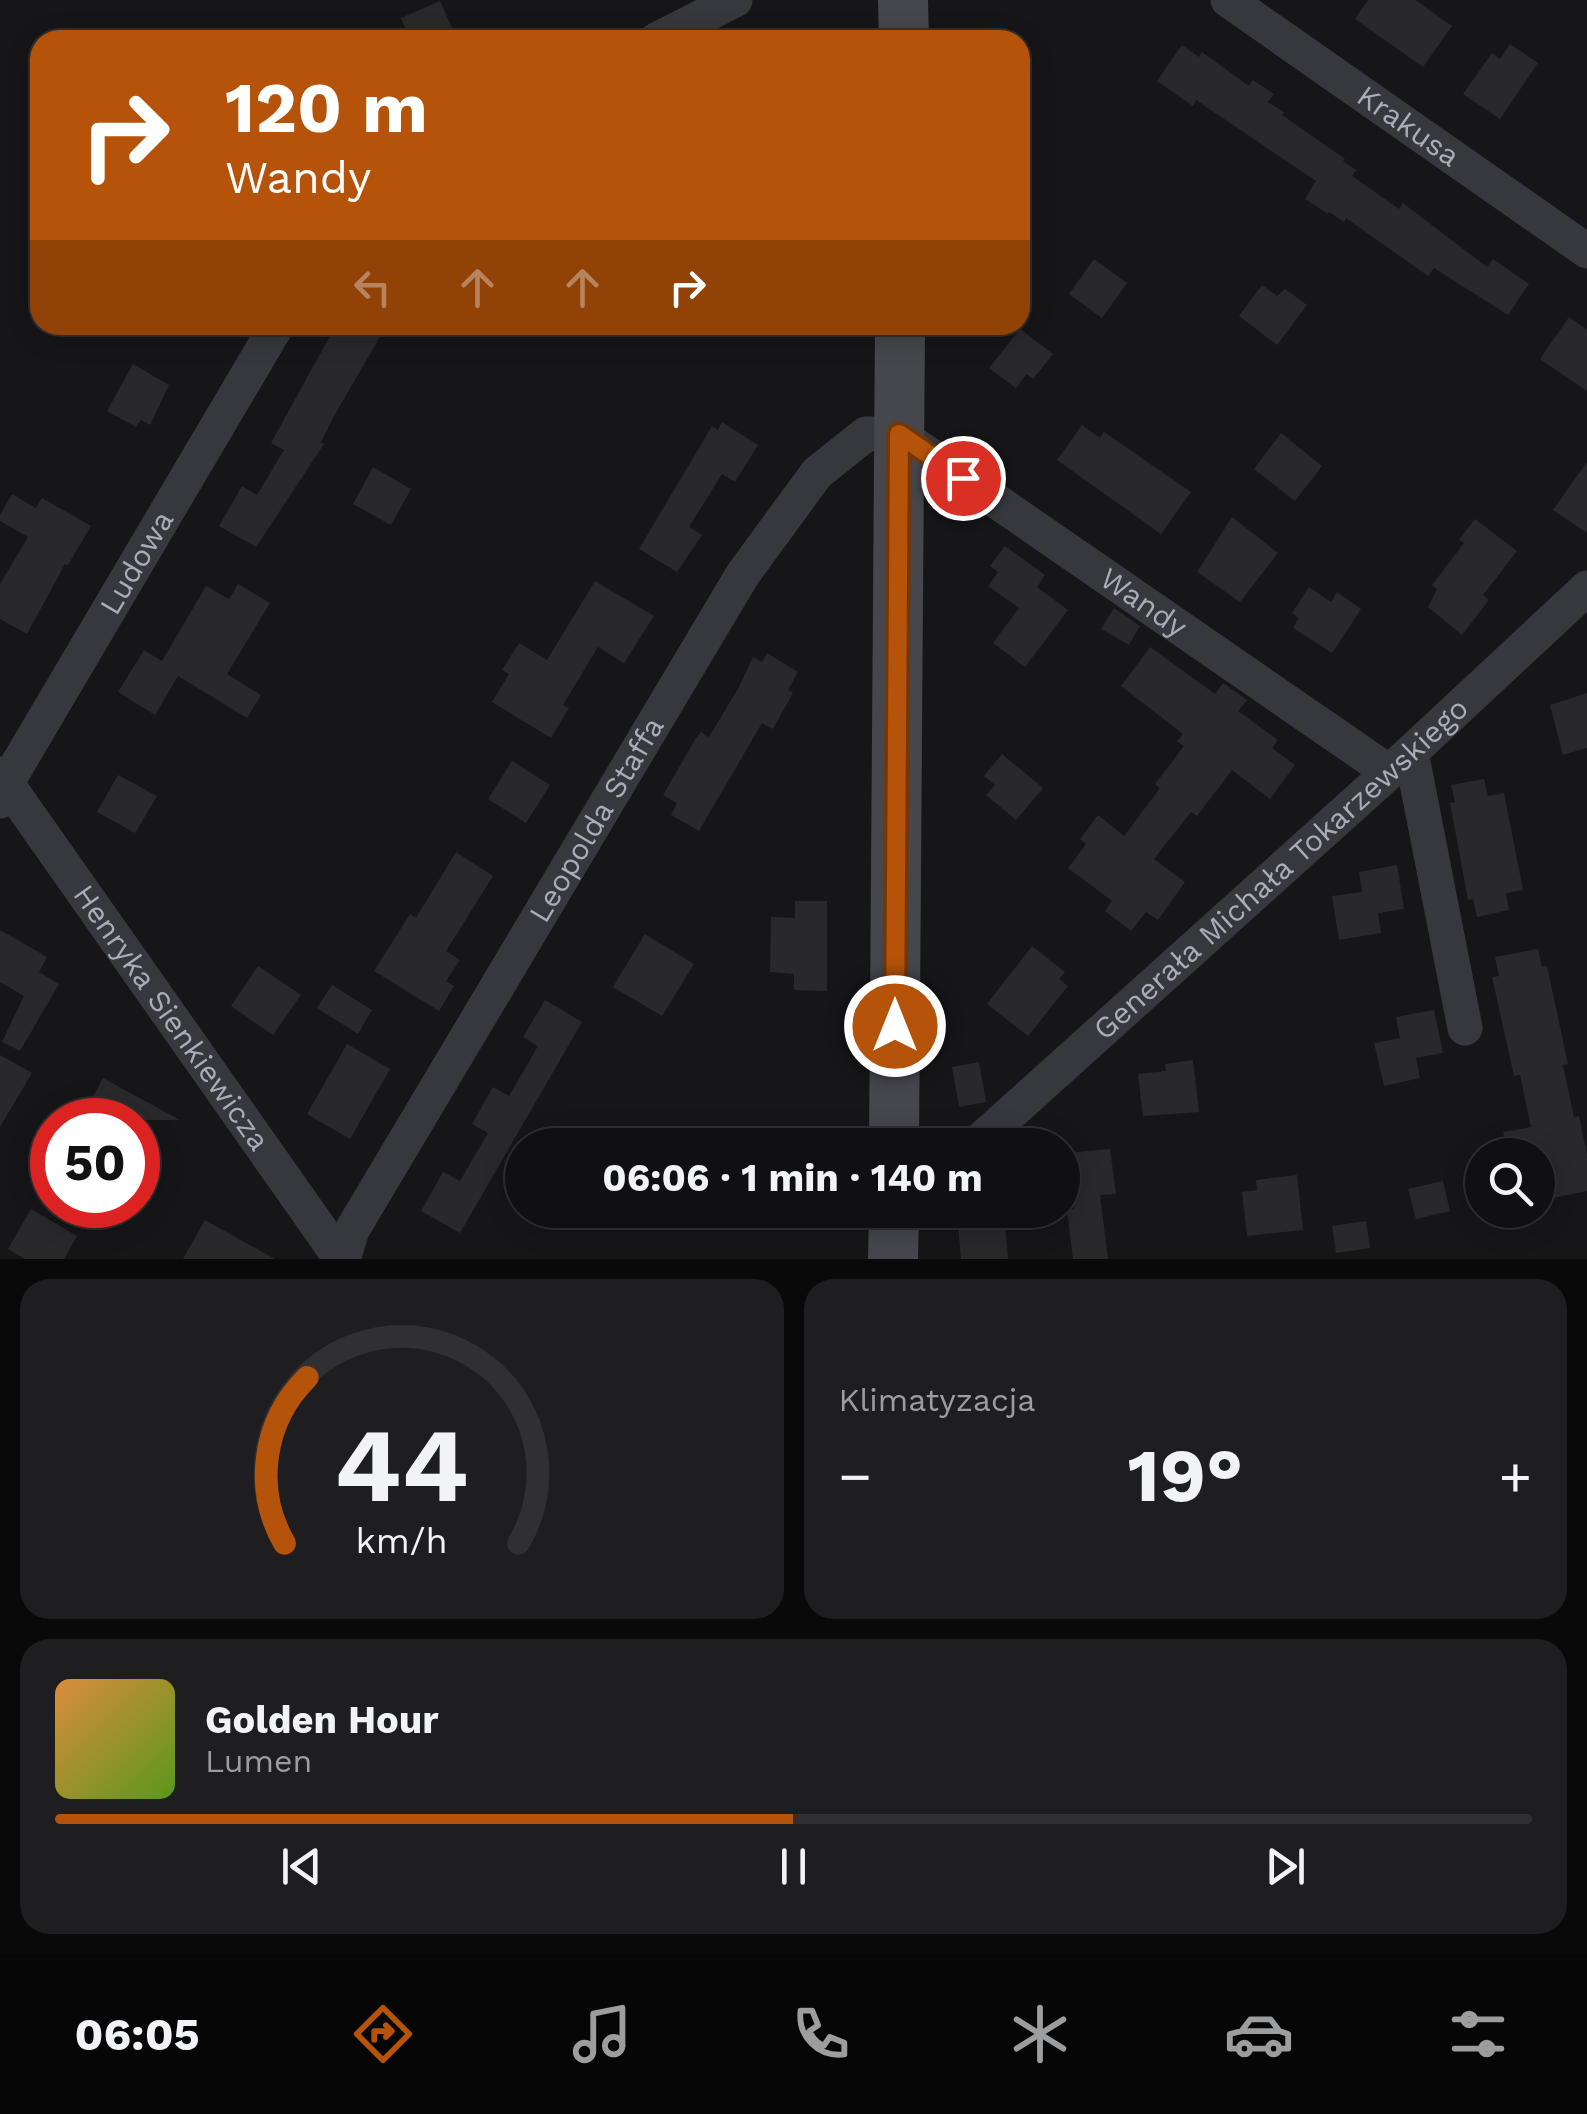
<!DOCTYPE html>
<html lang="pl">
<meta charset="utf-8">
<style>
body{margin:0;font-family:"Work Sans",sans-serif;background:#1e1e20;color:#f1f3f6;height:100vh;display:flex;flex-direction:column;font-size:38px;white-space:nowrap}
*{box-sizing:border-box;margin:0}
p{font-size:32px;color:#9c9d9f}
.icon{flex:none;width:55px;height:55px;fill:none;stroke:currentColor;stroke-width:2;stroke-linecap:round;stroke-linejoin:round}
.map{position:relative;height:1259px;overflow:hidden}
.drawer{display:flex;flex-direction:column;gap:20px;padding:20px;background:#09090a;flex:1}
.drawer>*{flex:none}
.guide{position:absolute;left:30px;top:30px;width:1000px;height:305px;border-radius:30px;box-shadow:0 5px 25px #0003,0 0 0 2px #303032;background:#b45309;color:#fff;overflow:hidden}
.buttons{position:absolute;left:1465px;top:1138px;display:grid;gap:20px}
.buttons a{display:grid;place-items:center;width:90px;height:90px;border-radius:50%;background:#101012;box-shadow:0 5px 25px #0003,0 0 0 2px #303032;font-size:50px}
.speed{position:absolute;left:30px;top:1098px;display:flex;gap:20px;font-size:50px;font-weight:700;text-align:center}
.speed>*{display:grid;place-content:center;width:130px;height:130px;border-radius:50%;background:#101012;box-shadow:0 5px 25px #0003,0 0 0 2px #303032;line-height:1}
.speed .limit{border:15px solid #d22;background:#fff;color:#111}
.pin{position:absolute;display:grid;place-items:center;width:85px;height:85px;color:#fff;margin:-42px;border:5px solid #fff;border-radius:50%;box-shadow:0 2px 10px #0007}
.me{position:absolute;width:110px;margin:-55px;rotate:0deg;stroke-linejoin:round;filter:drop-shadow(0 0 8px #0008)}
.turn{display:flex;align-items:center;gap:35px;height:210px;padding:0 30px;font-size:45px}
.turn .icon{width:130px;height:130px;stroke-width:2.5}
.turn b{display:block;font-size:70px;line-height:85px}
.lanes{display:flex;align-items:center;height:95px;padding:0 30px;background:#0003;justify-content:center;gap:50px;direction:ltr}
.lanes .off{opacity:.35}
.big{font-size:75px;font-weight:700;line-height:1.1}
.drawer .tile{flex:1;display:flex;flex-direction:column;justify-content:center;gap:15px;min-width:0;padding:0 35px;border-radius:30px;background:#1e1e20}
.drawer .dial{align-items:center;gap:0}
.dial svg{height:260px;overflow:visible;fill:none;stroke:#303032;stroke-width:7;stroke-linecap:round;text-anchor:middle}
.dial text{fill:#f1f3f6;stroke:none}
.song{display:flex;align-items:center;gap:30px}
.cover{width:120px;height:120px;border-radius:15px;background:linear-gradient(135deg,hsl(30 70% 55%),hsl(90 70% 35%))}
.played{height:10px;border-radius:5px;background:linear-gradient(90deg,#b45309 50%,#303032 50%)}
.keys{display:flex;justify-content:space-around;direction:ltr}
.heat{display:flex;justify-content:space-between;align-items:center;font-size:55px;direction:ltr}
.drawer .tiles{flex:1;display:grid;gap:20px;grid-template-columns:1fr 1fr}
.tile:last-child{grid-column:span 2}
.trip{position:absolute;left:505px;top:1128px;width:575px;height:100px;border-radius:50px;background:#101012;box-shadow:0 5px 25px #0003,0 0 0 2px #303032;font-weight:700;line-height:100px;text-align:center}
.tab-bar{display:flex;height:160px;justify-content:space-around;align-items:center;background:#060607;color:#9c9d9f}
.tab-bar .icon{width:70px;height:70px}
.tab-bar .active{color:#b45309}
.tab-bar b{font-size:45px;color:#f1f3f6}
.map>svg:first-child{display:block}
.building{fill:#29292c}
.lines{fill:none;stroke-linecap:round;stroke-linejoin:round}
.street{stroke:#37383d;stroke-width:35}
.secondary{stroke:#45474d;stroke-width:50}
.route-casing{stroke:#753606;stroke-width:25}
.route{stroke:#b45309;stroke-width:18}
.labels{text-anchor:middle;stroke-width:10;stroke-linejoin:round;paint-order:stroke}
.street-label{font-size:30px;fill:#a8adb8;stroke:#111113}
</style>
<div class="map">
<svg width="1587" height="1259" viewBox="0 0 1587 1259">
<rect width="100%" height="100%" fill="#161618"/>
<g class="building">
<path d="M1368,0H1415L1452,26L1423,67L1355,19Z"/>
<path d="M440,1L453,30L431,40H410L401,18Z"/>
<path d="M1510,44L1538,63L1500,119L1463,94L1492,53L1500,59Z"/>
<path d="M1182,45L1199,57L1202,52L1249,86L1253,80L1274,94L1268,102L1284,112L1282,115L1345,159L1343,161L1356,170L1352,176L1399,209L1403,203L1487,267L1493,259L1529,284L1508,315L1434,268L1428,276L1346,218L1344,222L1329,212L1328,214L1305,199L1316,181L1196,100L1193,106L1157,81Z"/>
<path d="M1094,259L1127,283L1102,318L1069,294Z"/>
<path d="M1262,285L1277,296L1285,289L1307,305L1277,345L1239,316Z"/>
<path d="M1569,317L1587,330V391L1540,359Z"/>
<path d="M336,325H387L334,416L321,442L324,444L256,547L219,526L242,486L257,495L284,450L271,443Z"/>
<path d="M1020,329L1053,354L1033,379L1027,374L1016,388L989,368Z"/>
<path d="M133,364L169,385L150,425L141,420L136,427L107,411Z"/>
<path d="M722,422L758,445L735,482L722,474L689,527L702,535L677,572L639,549L712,426L718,430Z"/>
<path d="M1082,425L1100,438L1104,432L1191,492L1161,534L1057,460Z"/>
<path d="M1281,433L1322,466L1295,501L1254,469Z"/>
<path d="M1587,462V533L1553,510Z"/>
<path d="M373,467L411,489L391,525L353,504Z"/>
<path d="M12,494L36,508L42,498L91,526L68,565L65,564L27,634L0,619V584L28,537L0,521V515Z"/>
<path d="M1232,517L1278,553L1240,602L1197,572Z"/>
<path d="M1475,519L1517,551L1483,595L1489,600L1462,635L1428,607L1437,589L1432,585L1464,543L1459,540Z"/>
<path d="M1005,546L1045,575L1037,587L1068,610L1025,667L993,643L1019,608L988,586L998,572L990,566Z"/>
<path d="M595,581L654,616L624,663L598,647L563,705L569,708L551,738L492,702L509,674L502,670L519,643L547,660Z"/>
<path d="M238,584L270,603L227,674L261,695L247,718L178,676L155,715L118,692L144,650L162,661L206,586L229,599Z"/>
<path d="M1309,587L1331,602L1337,592L1361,609L1332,653L1293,628L1299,618L1292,613Z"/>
<path d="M1114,608L1140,626L1129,645L1101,629Z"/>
<path d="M1150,647L1215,694L1223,683L1247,700L1238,711L1278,740L1272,748L1295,765L1270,799L1232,770L1197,816L1191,812L1154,859L1185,882L1158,920L1146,912L1131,931L1105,911L1112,901L1068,868L1086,844L1080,839L1098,815L1124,836L1160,788L1155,784L1184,746L1177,741L1183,734L1121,686Z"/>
<path d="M767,653L798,672L788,690L793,693L773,729L762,723L699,831L671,815L677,803L663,795L696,738L701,732L709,737L739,687L753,657L762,662Z"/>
<path d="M1587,693V748L1563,755L1550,705Z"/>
<path d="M1002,754L1043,788L1016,820L986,795L995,785L984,776Z"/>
<path d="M512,761L550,785L526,823L488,799Z"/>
<path d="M118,775L157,796L135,833L97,812Z"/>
<path d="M1484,779L1488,796L1504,793L1523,890L1506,893L1509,910L1477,917L1473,899L1468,900L1450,803L1455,802L1451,785Z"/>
<path d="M456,852L493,876L446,951L460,960L446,981L454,986L439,1011L374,971L410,914L416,918Z"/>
<path d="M1397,865L1404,909L1378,913L1381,933L1339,940L1332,896L1362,892L1359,872Z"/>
<path d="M795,901H827V991L794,990V974L770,972L771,917L795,918Z"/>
<path d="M0,930L47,957L39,972L59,984L20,1051L2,1042L24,996L0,982Z"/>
<path d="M645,934L694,964L662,1016L613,987Z"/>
<path d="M1032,946L1065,972L1059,979L1068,986L1028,1036L987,1004Z"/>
<path d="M1538,949L1542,967L1547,966L1568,1064L1563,1065L1574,1117L1579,1116L1587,1154V1191L1538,1201V1155H1509L1503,1132L1531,1127L1520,1075L1514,1076L1492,977L1499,976L1495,957Z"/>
<path d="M258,966L301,995L273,1035L231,1006Z"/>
<path d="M332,985L372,1010L358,1034L317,1008Z"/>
<path d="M545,1000L582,1022L460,1233L421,1211L443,1172L460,1181L488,1133L472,1124L493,1087L509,1096L538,1046L523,1037Z"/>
<path d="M1434,1010L1443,1053L1416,1058L1420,1078L1384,1086L1374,1043L1400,1038L1396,1017Z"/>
<path d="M347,1044L390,1069L350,1139L307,1114Z"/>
<path d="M0,1055L32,1073L0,1127Z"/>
<path d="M1193,1060L1199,1112L1143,1116L1138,1074L1166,1071L1165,1064Z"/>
<path d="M979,1062L986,1102L959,1107L952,1067Z"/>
<path d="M103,1078L180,1120H80Z"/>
<path d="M1110,1149L1116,1194L1100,1195L1108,1259H1073L1067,1209H1074L1066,1153Z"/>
<path d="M1297,1175L1303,1230L1247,1236L1242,1192L1257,1190L1256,1180Z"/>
<path d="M1443,1181L1450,1211L1416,1219L1408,1189Z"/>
<path d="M31,1209L77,1236L64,1259H25L8,1249Z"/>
<path d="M1004,1210L1008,1259H961L957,1213Z"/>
<path d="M205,1220L275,1259H183Z"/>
<path d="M1366,1221L1370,1248L1336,1253L1332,1226Z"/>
</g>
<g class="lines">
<g class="street">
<path id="s1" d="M1228,0L1587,251"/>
<path d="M656,40L735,0"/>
<path d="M1411,752L1465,1028"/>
<path id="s2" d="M0,774L341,1259"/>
<path id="s3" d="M0,801L6,784L277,325"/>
<path id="s4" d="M975,1145L1395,767L1587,588"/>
<path id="s5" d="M343,1259L352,1230L743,574L817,473L866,434H899L1389,772"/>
</g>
<g class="secondary">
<path d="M903,0L904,40"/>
<path d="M894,1145L900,325"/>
<path d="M893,1259L894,1210"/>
</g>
</g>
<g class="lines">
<defs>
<path id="route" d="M895,1026L899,434L963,478"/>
</defs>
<use href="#route" class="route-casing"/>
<use href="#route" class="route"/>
</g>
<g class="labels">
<g class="street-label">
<text dy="10" stroke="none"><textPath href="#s1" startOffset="220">Krakusa</textPath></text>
<text dy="10" stroke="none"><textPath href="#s3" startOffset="275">Ludowa</textPath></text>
<text dy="10" stroke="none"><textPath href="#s5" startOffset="1312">Wandy</textPath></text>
<text dy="10" stroke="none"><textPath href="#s5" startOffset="508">Leopolda Staffa</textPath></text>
<text dy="10" stroke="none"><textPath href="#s4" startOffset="412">Generała Michała Tokarzewskiego</textPath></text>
<text dy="10" stroke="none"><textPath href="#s2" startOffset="298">Henryka Sienkiewicza</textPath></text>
</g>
</g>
</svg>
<div class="buttons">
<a><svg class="icon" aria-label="search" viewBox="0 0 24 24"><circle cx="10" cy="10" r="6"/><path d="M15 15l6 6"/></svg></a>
</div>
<div class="speed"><div class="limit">50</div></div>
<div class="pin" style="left:963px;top:478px;background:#d93025"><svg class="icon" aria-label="arrive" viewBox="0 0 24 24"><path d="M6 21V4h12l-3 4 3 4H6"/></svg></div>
<svg class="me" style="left:895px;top:1026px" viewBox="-20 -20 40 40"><circle r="17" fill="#b45309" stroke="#fff" stroke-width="3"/><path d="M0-11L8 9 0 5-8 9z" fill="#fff"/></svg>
<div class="trip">06:06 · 1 min · 140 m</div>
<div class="guide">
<div class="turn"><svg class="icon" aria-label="right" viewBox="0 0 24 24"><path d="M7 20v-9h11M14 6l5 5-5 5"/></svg><div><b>120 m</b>Wandy</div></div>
<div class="lanes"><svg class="icon off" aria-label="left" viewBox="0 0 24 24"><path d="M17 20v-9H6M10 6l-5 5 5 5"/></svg><svg class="icon off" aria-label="ahead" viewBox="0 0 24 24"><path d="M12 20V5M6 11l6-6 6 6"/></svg><svg class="icon off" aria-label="ahead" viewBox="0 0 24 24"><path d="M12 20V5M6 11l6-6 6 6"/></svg><svg class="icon" aria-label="right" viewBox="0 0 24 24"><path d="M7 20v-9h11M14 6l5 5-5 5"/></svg></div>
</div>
</div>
<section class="drawer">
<div class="tiles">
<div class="tile dial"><svg viewBox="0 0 100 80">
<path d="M14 69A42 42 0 1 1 86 69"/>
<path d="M14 69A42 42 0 0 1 21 18" stroke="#b45309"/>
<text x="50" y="56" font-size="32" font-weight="700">44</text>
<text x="50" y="72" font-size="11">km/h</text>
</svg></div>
<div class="tile"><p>Klimatyzacja</p>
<div class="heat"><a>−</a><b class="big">19°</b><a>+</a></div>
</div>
<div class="tile">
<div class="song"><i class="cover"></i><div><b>Golden Hour</b><p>Lumen</p></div></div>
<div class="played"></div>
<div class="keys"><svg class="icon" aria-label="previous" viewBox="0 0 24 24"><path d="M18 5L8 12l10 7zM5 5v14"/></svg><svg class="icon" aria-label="pause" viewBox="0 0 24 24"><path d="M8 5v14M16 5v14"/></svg><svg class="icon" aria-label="next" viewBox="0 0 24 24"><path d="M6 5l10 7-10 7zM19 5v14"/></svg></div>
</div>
</div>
</section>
<nav class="tab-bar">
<b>06:05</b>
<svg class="icon active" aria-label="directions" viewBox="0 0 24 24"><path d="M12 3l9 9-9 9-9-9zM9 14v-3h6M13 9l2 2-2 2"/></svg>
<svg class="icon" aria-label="music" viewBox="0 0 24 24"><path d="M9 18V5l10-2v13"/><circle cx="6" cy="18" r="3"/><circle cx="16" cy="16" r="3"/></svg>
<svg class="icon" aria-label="phone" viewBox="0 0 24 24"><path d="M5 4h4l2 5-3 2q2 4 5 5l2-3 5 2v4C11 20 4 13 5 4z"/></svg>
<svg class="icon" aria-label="climate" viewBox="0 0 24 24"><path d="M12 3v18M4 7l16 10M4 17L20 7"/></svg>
<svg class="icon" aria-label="car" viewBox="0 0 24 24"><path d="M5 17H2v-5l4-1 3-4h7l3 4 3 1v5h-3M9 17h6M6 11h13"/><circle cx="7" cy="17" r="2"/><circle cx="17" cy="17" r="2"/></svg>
<svg class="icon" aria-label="filters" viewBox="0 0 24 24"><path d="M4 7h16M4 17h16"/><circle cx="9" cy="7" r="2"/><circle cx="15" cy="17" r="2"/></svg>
</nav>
